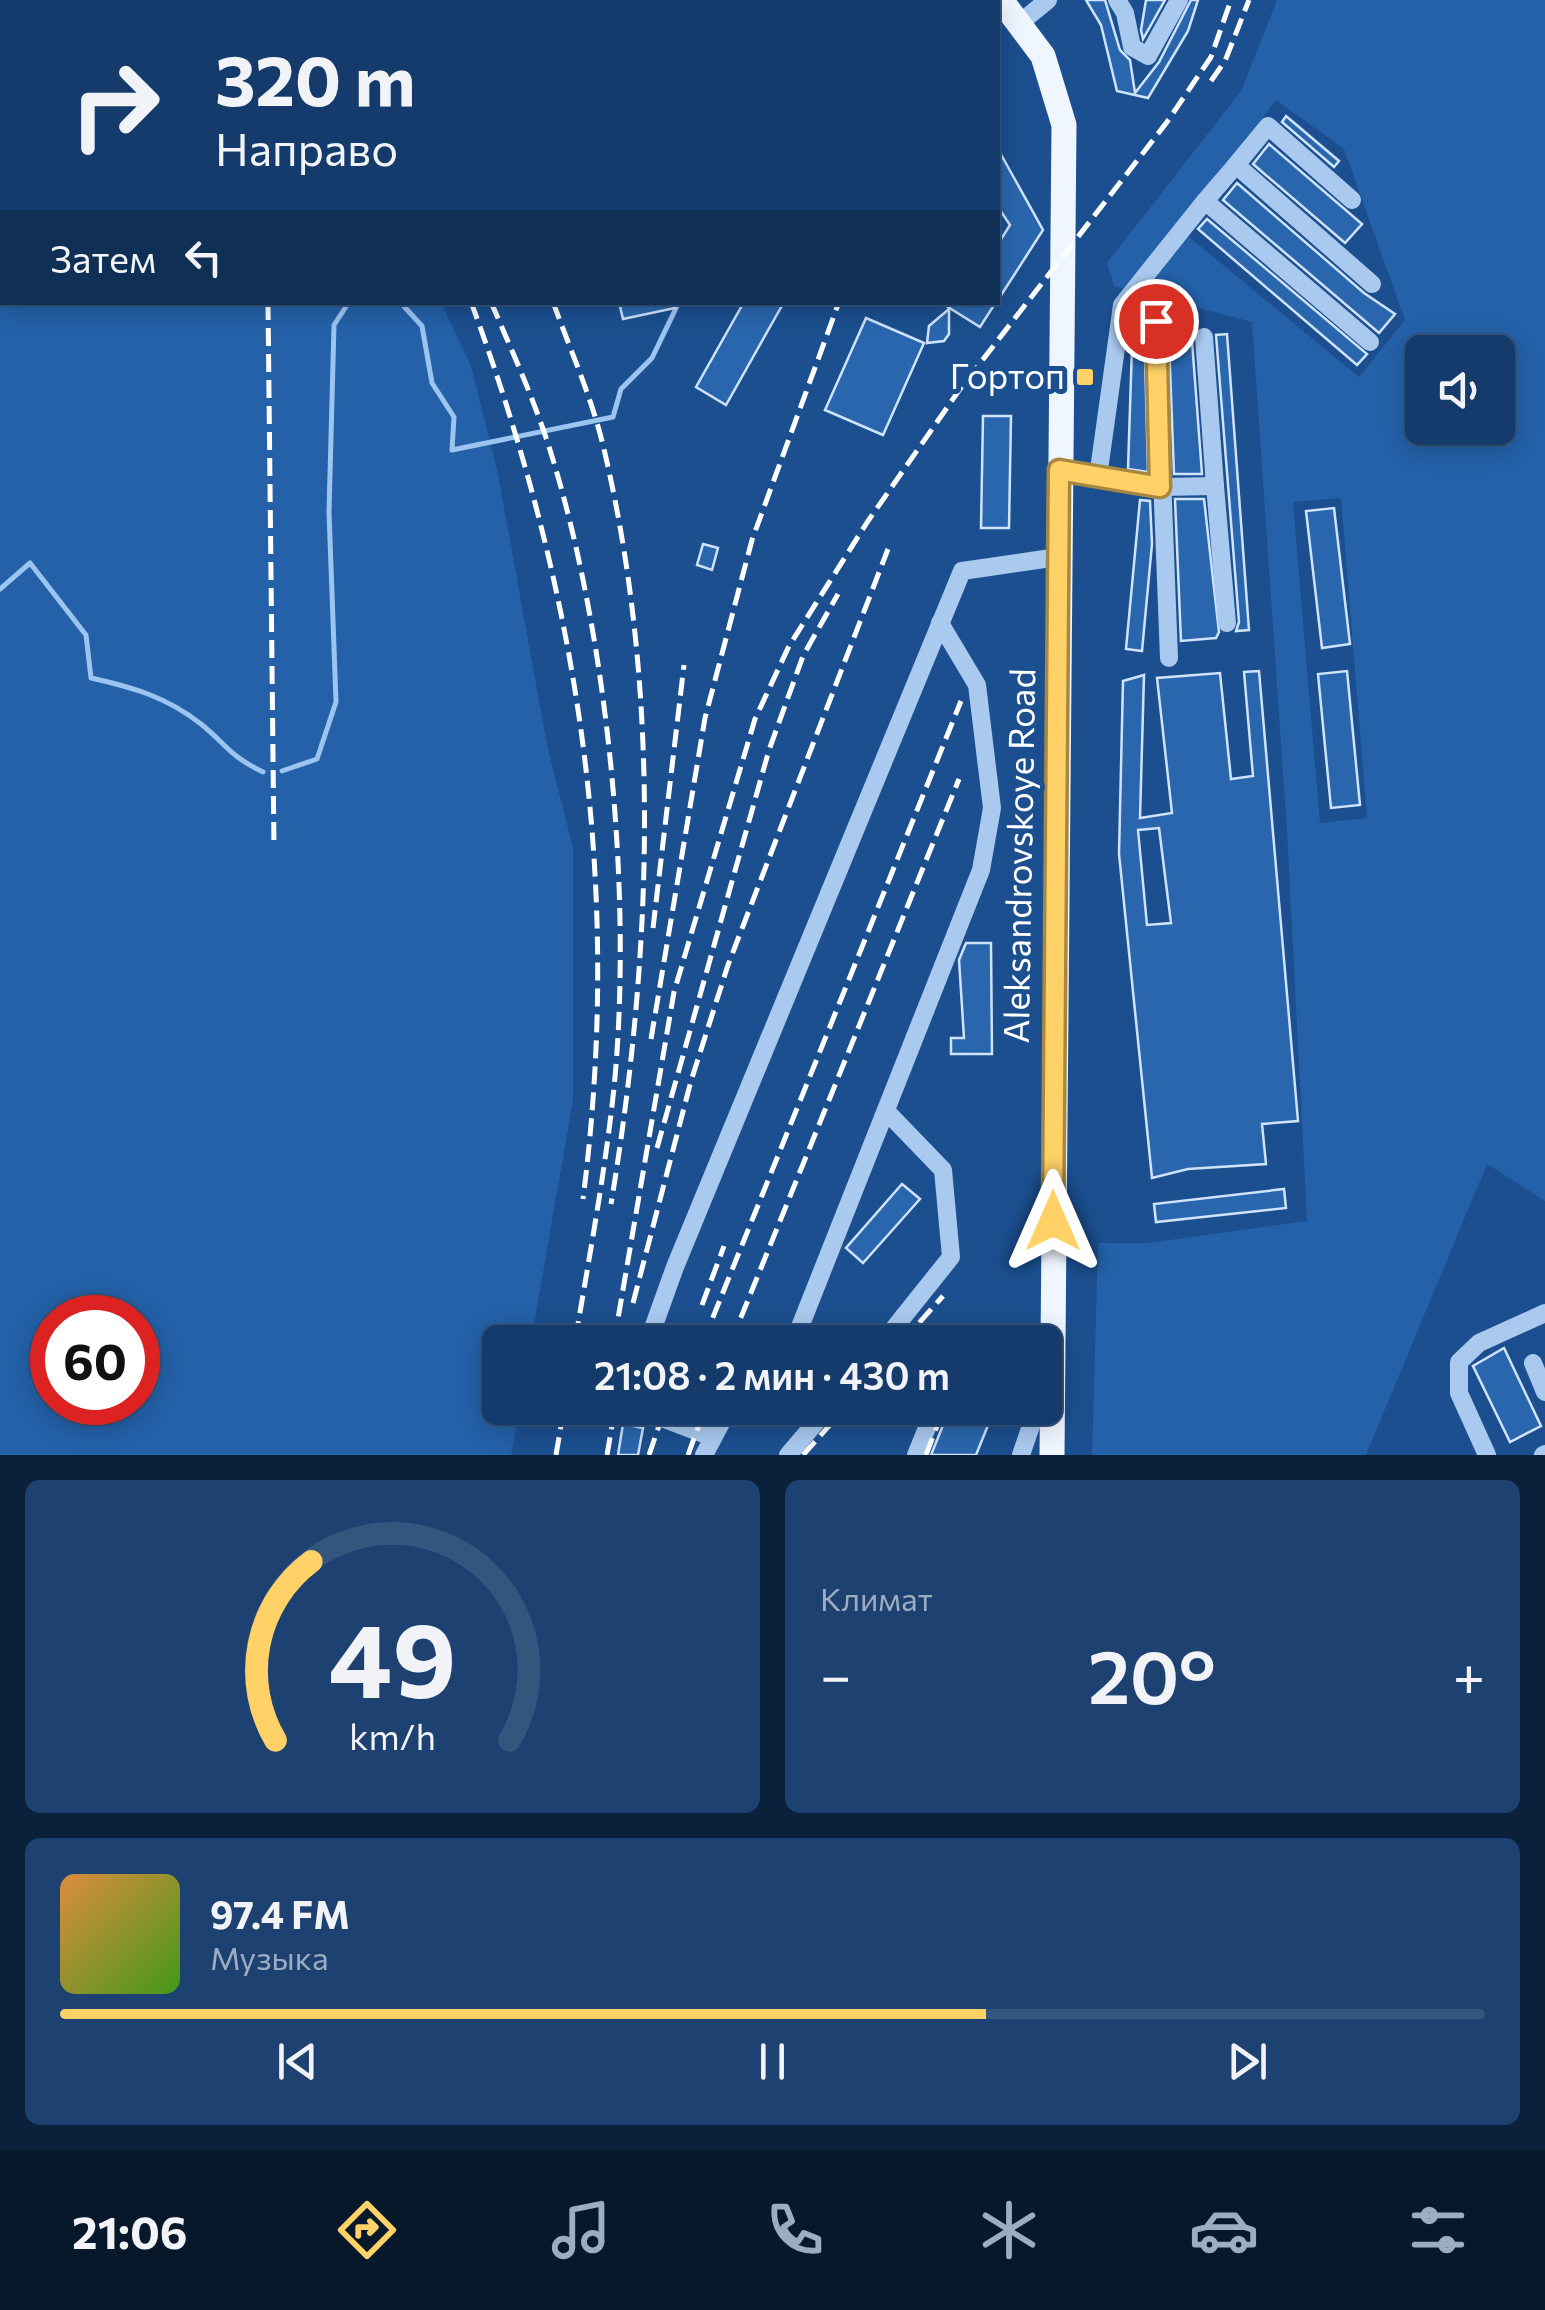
<!DOCTYPE html>
<html lang="ru">
<meta charset="utf-8">
<style>
body{margin:0;font-family:Commissioner,sans-serif;background:#1d4271;color:#f1f3f6;height:100vh;display:flex;flex-direction:column;font-size:38px;white-space:nowrap}
*{box-sizing:border-box;margin:0}
p{font-size:32px;color:#9dadc1}
.icon{flex:none;width:55px;height:55px;fill:none;stroke:currentColor;stroke-width:2;stroke-linecap:round;stroke-linejoin:round}
.map{position:relative;height:1455px;overflow:hidden}
.details{display:flex;flex-direction:column;gap:25px;padding:25px;background:#0b203b;flex:1}
.details>*{flex:none}
.hud{position:absolute;left:0px;top:0px;width:1000px;height:305px;box-shadow:0 5px 25px #0003,0 0 0 2px #33557e;background:#143b6b;color:#f1f3f6;overflow:hidden}
.fabs{position:absolute;left:1405px;top:335px;display:grid;gap:20px}
.fabs a{display:grid;place-items:center;width:110px;height:110px;border-radius:15px;background:#143b6b;box-shadow:0 5px 25px #0003,0 0 0 2px #33557e;font-size:50px}
.speed{position:absolute;left:30px;top:1295px;display:flex;gap:20px;font-size:50px;font-weight:700;text-align:center}
.speed>*{display:grid;place-content:center;width:130px;height:130px;border-radius:50%;background:#143b6b;box-shadow:0 5px 25px #0003,0 0 0 2px #33557e;line-height:1}
.speed .limit{border:15px solid #d22;background:#fff;color:#111}
.pin{position:absolute;display:grid;place-items:center;width:85px;height:85px;color:#fff;margin:-42px;border:5px solid #fff;border-radius:50%;box-shadow:0 2px 10px #0007}
.me{position:absolute;width:110px;margin:-55px;rotate:0deg;stroke-linejoin:round;filter:drop-shadow(0 0 8px #0008)}
.turn{display:flex;align-items:center;gap:35px;height:210px;padding:0 50px;font-size:45px}
.turn .icon{width:130px;height:130px;stroke-width:2.5}
.turn b{display:block;font-size:70px;line-height:85px}
.then{display:flex;align-items:center;height:95px;padding:0 50px;background:#0003;gap:20px;font-size:38px}
.big{font-size:75px;font-weight:600;line-height:1.1}
.details .widget{flex:1;display:flex;flex-direction:column;justify-content:center;gap:15px;min-width:0;padding:0 35px;border-radius:15px;background:#1d4271}
.details .dial{align-items:center;gap:0}
.dial svg{height:260px;overflow:visible;fill:none;stroke:#33557e;stroke-width:7;stroke-linecap:round;text-anchor:middle}
.dial text{fill:#f1f3f6;stroke:none}
.song{display:flex;align-items:center;gap:30px}
.cover{width:120px;height:120px;border-radius:15px;background:linear-gradient(135deg,hsl(30 70% 55%),hsl(100 70% 35%))}
.played{height:10px;border-radius:5px;background:linear-gradient(90deg,#ffd166 65%,#33557e 65%)}
.keys{display:flex;justify-content:space-around;direction:ltr}
.heat{display:flex;justify-content:space-between;align-items:center;font-size:55px;direction:ltr}
.details .tiles{flex:1;display:grid;gap:25px;grid-template-columns:1fr 1fr}
.widget:last-child{grid-column:span 2}
.trip{position:absolute;left:482px;top:1325px;width:580px;height:100px;border-radius:15px;background:#143b6b;box-shadow:0 5px 25px #0003,0 0 0 2px #33557e;font-weight:600;line-height:100px;text-align:center}
.menu{display:flex;height:160px;justify-content:space-around;align-items:center;background:#08182b;color:#9dadc1}
.menu .icon{width:70px;height:70px}
.menu .active{color:#ffd166}
.menu b{font-size:45px;color:#f1f3f6}
.map>svg:first-child{display:block}
.green{fill:#2461a8;fill-rule:evenodd}
.lines{fill:none;stroke-linecap:round;stroke-linejoin:round}
.stream{stroke:#9cc4f0;stroke-width:5}
.building{fill:#2a66ad;stroke:#cfe3fa;stroke-width:2.5;fill-rule:evenodd}
.minor{stroke:#a9c9ee;stroke-width:18}
.major{stroke:#f0f6ff;stroke-width:25}
.rail{stroke:#fff;stroke-width:5;stroke-dasharray:18 8;stroke-linecap:butt}
.route-casing{stroke:#a68842;stroke-width:25}
.route{stroke:#ffd166;stroke-width:18}
.poi-dot{fill:#ffd166;stroke:#1b4f8f;stroke-width:4}
.labels{text-anchor:middle;stroke-width:10;stroke-linejoin:round;paint-order:stroke}
.poi-label{font-size:35px;fill:#fff;stroke:#1b4f8f;text-anchor:end}
.street-label{font-size:35px;fill:#fff;stroke:#1b4f8f}
</style>
<div class="map">
<svg width="1545" height="1455" viewBox="0 0 1545 1455">
<rect width="100%" height="100%" fill="#1b4f8f"/>
<g class="green">
<path d="M0,0L300,2H2V302L441,303L471,366L498,474L547,745L573,848V1100L531,1342H500V1408H520L511,1455H0ZM52,1318H138V1402H52Z"/>
<path d="M1277,0H1545V1201L1487,1164L1366,1455H1092L1098,1243H1148L1307,1221L1287,831L1252,322L1114,286L1107,263L1241,91ZM1276,100L1344,149L1405,320L1359,377L1177,227ZM1422,352H1498V428H1422ZM1341,498L1367,818L1320,823L1293,502Z"/>
</g>
<g class="lines">
<g class="stream">
<path d="M944,2L948,0"/>
<path d="M400,302L422,326L432,383L454,417L452,450L613,417L621,389L652,358L679,302"/>
<path d="M0,589L30,563L86,635L91,678C132,687 167,697 201,724C227,745 228,755 263,772"/>
<path d="M282,771L317,759L336,702L329,512L334,325L349,302"/>
</g>
</g>
<g class="building">
<path d="M1086,0H1105L1120,50L1130,60L1135,93L1159,62L1191,0H1198L1188,31L1148,98L1117,91L1101,25Z"/>
<path d="M1146,0H1165L1143,39L1141,30Z"/>
<path d="M1286,116L1339,161L1334,167L1282,122Z"/>
<path d="M1269,144L1362,224L1345,243L1253,164Z"/>
<path d="M998,149L1043,230L998,300V244L1010,225L998,207Z"/>
<path d="M1237,183L1364,293L1395,314L1379,333L1223,200Z"/>
<path d="M1207,219L1367,354L1357,365L1198,229Z"/>
<path d="M619,302H675V308L623,319Z"/>
<path d="M744,302H784L726,405L696,387Z"/>
<path d="M940,302H996L980,327Z"/>
<path d="M949,309V334L944,341L927,343L929,326Z"/>
<path d="M1133,316L1144,317L1148,472L1128,469Z"/>
<path d="M866,318L924,343L883,435L825,410Z"/>
<path d="M1227,334L1249,630L1236,631L1239,622L1216,335Z"/>
<path d="M1179,341H1192L1202,474H1174L1169,342Z"/>
<path d="M983,416H1011L1009,528H981Z"/>
<path d="M1175,499H1204L1219,632L1216,638L1181,641Z"/>
<path d="M1140,500L1150,501L1152,544L1142,651L1126,649Z"/>
<path d="M1334,508L1350,644L1322,648L1306,511Z"/>
<path d="M703,544L718,548L712,570L697,565Z"/>
<path d="M1259,671L1298,1121L1262,1124L1266,1164L1188,1169L1152,1178L1119,854L1123,681L1144,675L1140,818L1172,813L1157,678L1220,673L1231,779L1253,776L1244,672ZM1159,828L1171,923L1147,925L1138,830Z"/>
<path d="M1347,671L1360,805L1331,808L1318,674Z"/>
<path d="M966,943H991L992,1054H951V1038H964L959,960Z"/>
<path d="M902,1184L920,1199L863,1263L846,1248Z"/>
<path d="M1284,1189L1286,1208L1156,1222L1154,1204Z"/>
<path d="M1504,1348L1541,1426L1510,1442L1473,1366Z"/>
<path d="M950,1408H995L976,1455H931Z"/>
<path d="M623,1424L643,1428L638,1455H618Z"/>
</g>
<g class="lines">
<g class="minor">
<path d="M572,0L573,2"/>
<path d="M1117,0L1125,13L1132,47L1148,56L1179,0"/>
<path d="M681,2V0"/>
<path d="M1021,22L1048,0"/>
<path d="M1236,165L1268,126L1352,200"/>
<path d="M1205,201L1236,165L1372,284"/>
<path d="M1156,321L1169,658"/>
<path d="M1059,470L1160,487L1215,486L1204,337"/>
<path d="M1098,477L1122,305L1205,201L1370,342"/>
<path d="M1215,486L1227,623"/>
<path d="M648,1342L675,1267L962,571L1058,557"/>
<path d="M794,1342L981,870L992,808L977,685L940,623"/>
<path d="M883,1342L951,1257L943,1170L886,1111"/>
<path d="M1533,1363L1545,1392"/>
<path d="M651,1408L662,1418L712,1437"/>
<path d="M704,1455L729,1408"/>
<path d="M788,1455L828,1408"/>
<path d="M916,1455L935,1408"/>
<path d="M1021,1455L1037,1408"/>
<path d="M1487,1455L1459,1393V1362L1479,1343L1545,1313"/>
<path d="M1543,1455L1545,1454"/>
</g>
<path class="major" d="M1001,0L1043,56L1064,125L1052,1455"/>
<g class="rail">
<path d="M237,0L238,2"/>
<path d="M329,0L331,2"/>
<path d="M346,0L348,2"/>
<path d="M414,0L416,2"/>
<path d="M1211,81L1225,61L1249,0"/>
<path d="M268,302L274,847"/>
<path d="M471,302C580,597 623,887 583,1199"/>
<path d="M491,302C512,351 534,399 550,450C608,635 633,895 614,1088C605,1173 589,1258 575,1342"/>
<path d="M553,302C570,349 591,396 603,445C662,691 652,957 611,1204"/>
<path d="M653,928L684,665"/>
<path d="M651,1039L705,718L752,540L839,302"/>
<path d="M657,1148L769,750L803,656L838,594"/>
<path d="M633,1303L691,1081L728,965L888,549"/>
<path d="M702,1305L724,1246"/>
<path d="M614,1342L674,992L755,719L789,646L868,521L960,389L1167,122L1211,57L1231,0"/>
<path d="M703,1342L961,701"/>
<path d="M731,1342L959,779"/>
<path d="M902,1342L943,1296"/>
<path d="M556,1455L564,1408"/>
<path d="M607,1455L615,1408"/>
<path d="M649,1455L665,1408"/>
<path d="M688,1455L705,1408"/>
<path d="M803,1455L845,1408"/>
<path d="M926,1455L944,1408"/>
</g>
</g>
<g class="lines">
<defs>
<path id="route" d="M1053,1221L1059,470L1160,487L1156,321"/>
</defs>
<use href="#route" class="route-casing"/>
<use href="#route" class="route"/>
</g>
<rect class="poi-dot" x="1075" y="367" width="20" height="20" rx="5"/>
<g class="labels">
<g class="poi-label">
<text x="1065" y="389">Гортоп</text>
</g>
<g class="street-label">
<text transform="translate(1020 856) rotate(-89)" y="12">Aleksandrovskoye Road</text>
</g>
</g>
</svg>
<div class="fabs">
<a><svg class="icon" aria-label="sound" viewBox="0 0 24 24"><path d="M4 9h4l5-4v14l-5-4H4zM17 9q2 3 0 6"/></svg></a>
</div>
<div class="speed"><div class="limit">60</div></div>
<div class="pin" style="left:1156px;top:321px;background:#d93025"><svg class="icon" aria-label="arrive" viewBox="0 0 24 24"><path d="M6 21V4h12l-3 4 3 4H6"/></svg></div>
<svg class="me" style="left:1053px;top:1221px" viewBox="-20 -20 40 40"><path d="M0-17L14 15 0 8-14 15z" fill="#ffd166" stroke="#fff" stroke-width="4"/></svg>
<div class="trip">21:08 · 2 мин · 430 m</div>
<div class="hud">
<div class="turn"><svg class="icon" aria-label="right" viewBox="0 0 24 24"><path d="M7 20v-9h11M14 6l5 5-5 5"/></svg><div><b>320 m</b>Направо</div></div>
<div class="then">Затем<svg class="icon" aria-label="left" viewBox="0 0 24 24"><path d="M17 20v-9H6M10 6l-5 5 5 5"/></svg></div>
</div>
</div>
<section class="details">
<div class="tiles">
<div class="widget dial"><svg viewBox="0 0 100 80">
<path d="M14 69A42 42 0 1 1 86 69"/>
<path d="M14 69A42 42 0 0 1 25 14" stroke="#ffd166"/>
<text x="50" y="56" font-size="32" font-weight="700">49</text>
<text x="50" y="72" font-size="11">km/h</text>
</svg></div>
<div class="widget"><p>Климат</p>
<div class="heat"><a>−</a><b class="big">20°</b><a>+</a></div>
</div>
<div class="widget">
<div class="song"><i class="cover"></i><div><b>97.4 FM</b><p>Музыка</p></div></div>
<div class="played"></div>
<div class="keys"><svg class="icon" aria-label="previous" viewBox="0 0 24 24"><path d="M18 5L8 12l10 7zM5 5v14"/></svg><svg class="icon" aria-label="pause" viewBox="0 0 24 24"><path d="M8 5v14M16 5v14"/></svg><svg class="icon" aria-label="next" viewBox="0 0 24 24"><path d="M6 5l10 7-10 7zM19 5v14"/></svg></div>
</div>
</div>
</section>
<nav class="menu">
<b>21:06</b>
<svg class="icon active" aria-label="directions" viewBox="0 0 24 24"><path d="M12 3l9 9-9 9-9-9zM9 14v-3h6M13 9l2 2-2 2"/></svg>
<svg class="icon" aria-label="music" viewBox="0 0 24 24"><path d="M9 18V5l10-2v13"/><circle cx="6" cy="18" r="3"/><circle cx="16" cy="16" r="3"/></svg>
<svg class="icon" aria-label="phone" viewBox="0 0 24 24"><path d="M5 4h4l2 5-3 2q2 4 5 5l2-3 5 2v4C11 20 4 13 5 4z"/></svg>
<svg class="icon" aria-label="climate" viewBox="0 0 24 24"><path d="M12 3v18M4 7l16 10M4 17L20 7"/></svg>
<svg class="icon" aria-label="car" viewBox="0 0 24 24"><path d="M5 17H2v-5l4-1 3-4h7l3 4 3 1v5h-3M9 17h6M6 11h13"/><circle cx="7" cy="17" r="2"/><circle cx="17" cy="17" r="2"/></svg>
<svg class="icon" aria-label="filters" viewBox="0 0 24 24"><path d="M4 7h16M4 17h16"/><circle cx="9" cy="7" r="2"/><circle cx="15" cy="17" r="2"/></svg>
</nav>
